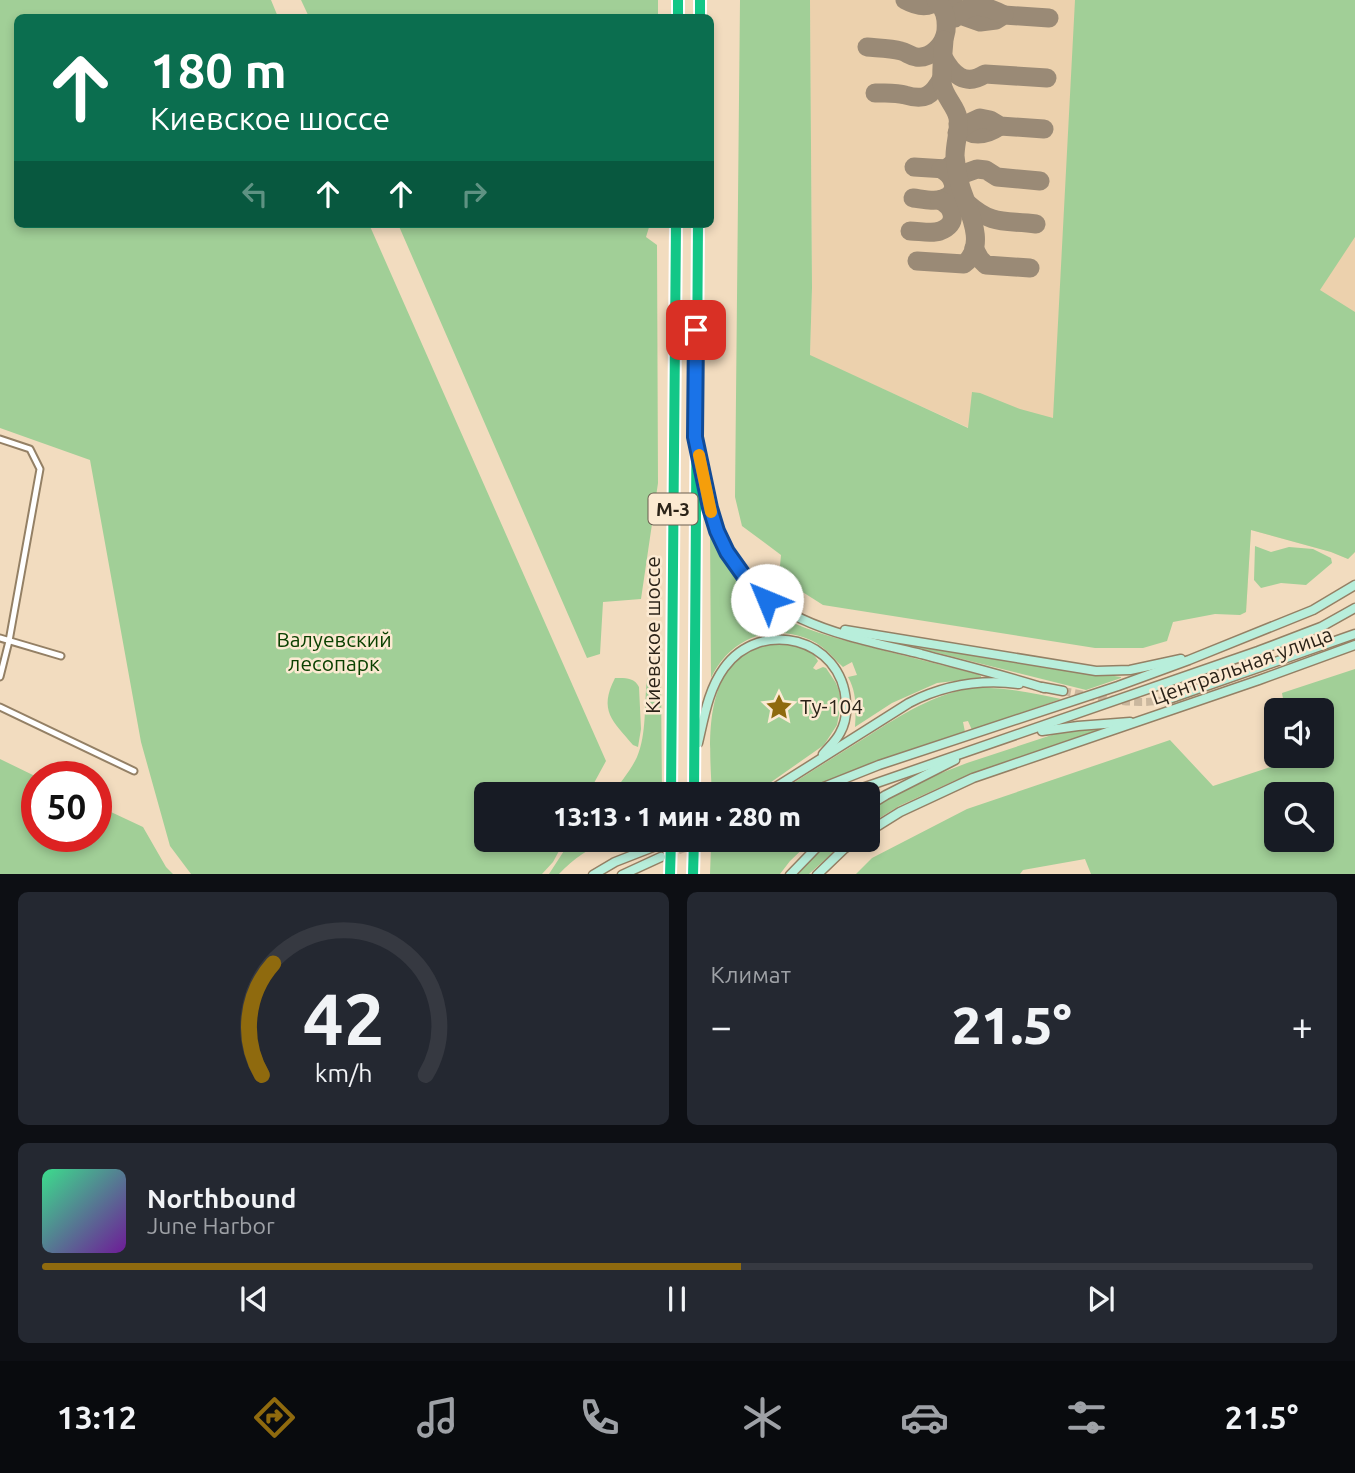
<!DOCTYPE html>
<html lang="ru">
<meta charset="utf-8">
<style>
body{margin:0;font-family:Ubuntu,sans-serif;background:#242831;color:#f1f3f6;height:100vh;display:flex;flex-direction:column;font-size:26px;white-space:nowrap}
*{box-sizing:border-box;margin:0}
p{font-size:23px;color:#9ea1a6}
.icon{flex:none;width:38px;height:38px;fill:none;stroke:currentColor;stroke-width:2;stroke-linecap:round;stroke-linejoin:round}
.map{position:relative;height:874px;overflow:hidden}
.side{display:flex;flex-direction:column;gap:18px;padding:18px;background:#0d0f14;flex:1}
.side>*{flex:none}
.guide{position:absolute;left:14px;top:14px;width:700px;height:214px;border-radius:10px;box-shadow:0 4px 10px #0003;background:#0b6e4f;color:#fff;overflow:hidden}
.controls{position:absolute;left:1264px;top:698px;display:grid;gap:14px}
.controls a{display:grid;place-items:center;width:70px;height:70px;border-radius:10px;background:#171b24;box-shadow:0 4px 10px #0003;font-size:35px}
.speed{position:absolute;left:21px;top:761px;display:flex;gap:14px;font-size:35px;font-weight:700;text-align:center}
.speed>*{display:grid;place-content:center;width:91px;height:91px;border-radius:50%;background:#171b24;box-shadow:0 4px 10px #0003;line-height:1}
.speed .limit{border:10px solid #d22;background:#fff;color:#111}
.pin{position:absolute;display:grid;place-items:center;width:60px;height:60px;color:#fff;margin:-30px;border-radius:14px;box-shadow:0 4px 10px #0006}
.me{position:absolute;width:77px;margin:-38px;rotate:315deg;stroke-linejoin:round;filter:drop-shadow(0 0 5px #0008)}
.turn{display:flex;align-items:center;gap:24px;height:147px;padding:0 21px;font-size:32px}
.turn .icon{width:91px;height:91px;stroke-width:2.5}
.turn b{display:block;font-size:49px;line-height:60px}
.lanes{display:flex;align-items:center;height:66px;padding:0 21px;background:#0003;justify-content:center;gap:35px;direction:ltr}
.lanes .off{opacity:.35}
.big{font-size:52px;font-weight:800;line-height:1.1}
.side .widget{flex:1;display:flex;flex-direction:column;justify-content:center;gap:10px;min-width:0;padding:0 24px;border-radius:10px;background:#242831}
.side .dial{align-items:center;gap:0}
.dial svg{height:182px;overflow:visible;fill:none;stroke:#363941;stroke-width:7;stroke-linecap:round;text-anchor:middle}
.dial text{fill:#f1f3f6;stroke:none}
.song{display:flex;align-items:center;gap:21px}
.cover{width:84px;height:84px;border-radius:10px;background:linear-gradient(135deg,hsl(150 70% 55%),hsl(280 70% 35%))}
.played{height:7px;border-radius:4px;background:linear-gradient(90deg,#8f6a0e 55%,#363941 55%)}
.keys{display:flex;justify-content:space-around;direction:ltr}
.heat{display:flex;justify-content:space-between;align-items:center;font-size:38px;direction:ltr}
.side .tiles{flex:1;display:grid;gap:18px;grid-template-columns:1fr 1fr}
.widget:last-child{grid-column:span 2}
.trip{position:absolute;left:474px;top:782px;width:406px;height:70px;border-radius:10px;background:#171b24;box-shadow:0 4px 10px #0003;font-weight:800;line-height:70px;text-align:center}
.tab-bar{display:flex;height:112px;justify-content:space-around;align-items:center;background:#090b0e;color:#9ea1a6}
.tab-bar .icon{width:49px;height:49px}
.tab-bar .active{color:#8f6a0e}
.tab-bar b{font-size:32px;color:#f1f3f6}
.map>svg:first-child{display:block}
.built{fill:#ecd1ad}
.green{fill:#a1cf97;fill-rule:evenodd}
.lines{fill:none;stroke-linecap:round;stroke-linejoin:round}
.taxiway{stroke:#9a8a76;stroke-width:19}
.secondary-tunnel{stroke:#cab79e;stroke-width:8;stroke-dasharray:8 4;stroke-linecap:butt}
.street-casing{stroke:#948065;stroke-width:9}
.secondary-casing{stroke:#948065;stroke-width:11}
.highway-casing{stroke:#fff;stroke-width:14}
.street{stroke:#fff;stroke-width:5}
.secondary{stroke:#b8eedb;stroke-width:8}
.highway{stroke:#13c787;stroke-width:10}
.route-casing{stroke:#114b97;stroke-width:18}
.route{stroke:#1a73e8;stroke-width:12}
.slow{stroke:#f59e0b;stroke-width:12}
.labels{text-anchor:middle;stroke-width:5;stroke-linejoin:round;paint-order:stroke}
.shield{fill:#fcead2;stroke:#6a5f50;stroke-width:2}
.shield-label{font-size:19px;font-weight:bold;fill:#2b2318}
.street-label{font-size:21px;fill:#2b2318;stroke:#fcead2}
.park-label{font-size:21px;fill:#0a4000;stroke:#fcead2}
.poi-label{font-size:21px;fill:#2b2318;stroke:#fcead2;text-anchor:start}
</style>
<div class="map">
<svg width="1355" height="875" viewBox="0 0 1355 875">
<rect width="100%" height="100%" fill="#f2dcbf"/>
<path class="built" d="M810,0H1355V552L1348,559L1331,552L1251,530L1246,612L1240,615L1031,456L810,356L812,288Z"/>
<g class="green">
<path d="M0,0H271L278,17L18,18V224H369L606,761L588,794H486V840H565L553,862L542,874H191L170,846L141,742L90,460L0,428Z"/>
<path d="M301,0H658V17H309Z"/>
<path d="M740,0H810L812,288L810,355L968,428L972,392L980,393L1020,409L1053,418L1075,0H1355V237L1320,290L1355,312V552L1348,559L1331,552L1251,530L1246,612L1240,615L1215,614L1173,622L1167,641L1143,648H1095L823,605L779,577L781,555L742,526L735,497Z"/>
<path d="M398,224H650L646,237L657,245L658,483L641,599L603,602L600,654L587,658Z"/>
<path d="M710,529C740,613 794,628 874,648C908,657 943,665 977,674L981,676V678L937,683L892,703L855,727C856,709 857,693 848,677L857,675L852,662L843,667C836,661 830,653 822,647C809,636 789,633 773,632C765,623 758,614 745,614V618L760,625L763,632C758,636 753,637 747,640C730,649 719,661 711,678Z"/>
<path d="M1255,546L1271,552L1289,547L1313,549L1331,558L1332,563L1306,585L1281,583L1261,588L1254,580Z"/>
<path d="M777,644C791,644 812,648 818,661L813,668L816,670L823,667L826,668L836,683L839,691L841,705L837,725L824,745L754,794H712C709,738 701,652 777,644Z"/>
<path d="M910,646L1121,677V678L1086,690Z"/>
<path d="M1355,669V874H1091L1085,859L1023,870L1020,874H856L872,858L967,809L1170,740L1213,786L1292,760V756H1321V710H1285L1282,693ZM1276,794H1321V840H1276Z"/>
<path d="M652,676L659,681L661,684L662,794H612C620,783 631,770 637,757C647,734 644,703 647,679Z"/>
<path d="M615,678C625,678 634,677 639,687L641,729L638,747L633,745C613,721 598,711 615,678Z"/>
<path d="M971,688C1004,687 1029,692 1061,699L972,730L968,721L963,722L965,732L963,734L788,794H776C806,775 837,755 868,736C901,715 932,695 971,688Z"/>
<path d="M1112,726L956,780L899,806L868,825V810L913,784L967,763L1064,731Z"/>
<path d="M0,759L37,777V836H96V805L143,827L166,867L173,874H0Z"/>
<path d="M571,840H611C591,846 573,859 559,874H549Z"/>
<path d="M734,840H812L790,861L780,874H710L711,847Z"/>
<path d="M829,840H847L809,874L796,875L813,855Z"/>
</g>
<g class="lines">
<g class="taxiway">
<path d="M905,0C916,6 928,9 938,0"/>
<path d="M950,0L963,16L980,22L996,20L1004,15L1049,18"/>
<path d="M955,18C970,1 985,5 1004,15"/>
<path d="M867,47C878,48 891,48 901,51C906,52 910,56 916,57C931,59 944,45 946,31C947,18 945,9 936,0"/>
<path d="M943,57C952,74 965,87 985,74L1047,78"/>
<path d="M875,93C884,93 896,92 905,95C925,101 932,96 942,78"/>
<path d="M958,124C971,138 985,136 1000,126"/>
<path d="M957,133L967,124L980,118L990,120L1000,126L1044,129"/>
<path d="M914,167L946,169L952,164"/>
<path d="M955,185L963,174L977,169L986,170L997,177L1040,181"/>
<path d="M913,198C922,199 934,202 942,199C961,193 954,176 941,169"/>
<path d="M967,203C993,226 1004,220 1036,224"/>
<path d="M910,231C919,231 932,234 940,231C958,225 955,208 940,200"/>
<path d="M974,248L980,259L986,265L1030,268"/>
<path d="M917,261L964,264C988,246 968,210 961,188C958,178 956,166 955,156C955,143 960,130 958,118C956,106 944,97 942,83C941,69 943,54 944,40"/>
</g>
<g class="secondary-tunnel">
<path d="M1063,691C1098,697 1134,707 1169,699"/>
<path d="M667,854L709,840"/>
</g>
<defs>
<g id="street">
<path d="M0,439L30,449L40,469L9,641L0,677"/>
<path d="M0,638L61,656"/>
<path d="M0,707L134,771"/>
</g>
<g id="secondary">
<path d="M700,459C707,490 711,522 726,551C767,624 847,636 921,654C962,665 1003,675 1044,688"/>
<path d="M845,630L1096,671L1130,670L1181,659"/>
<path d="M1042,687L1063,691"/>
<path d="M1169,699L1355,634"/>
<path d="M1042,731L1078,726L1130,722"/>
<path d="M698,743C704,718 708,690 724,668C761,617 842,638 846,702C847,713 845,724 840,733C836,741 829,747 823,754"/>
<path d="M765,794L909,703C944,685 980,679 1019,684"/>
<path d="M806,794L879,765L1118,686L1189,660L1313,610L1355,585"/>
<path d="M845,794L1258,651L1321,627L1355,608"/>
<path d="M868,806L886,795L955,760"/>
<path d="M868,832L900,812L973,778L1259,680L1355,645"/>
<path d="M593,875L615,862L661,844"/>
<path d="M622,875L661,857"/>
<path d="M790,875L824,840"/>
<path d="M817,875L844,849L857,840"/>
</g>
<g id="highway">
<path d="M678,18V0"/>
<path d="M700,18V0"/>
<path d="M671,794L676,224"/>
<path d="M694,794L698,224"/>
<path d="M670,875L671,840"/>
<path d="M693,875L694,840"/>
</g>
</defs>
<use href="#street" class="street-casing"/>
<use href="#secondary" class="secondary-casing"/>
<use href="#highway" class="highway-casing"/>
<use href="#street" class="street"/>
<use href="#secondary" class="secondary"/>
<use href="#highway" class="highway"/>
</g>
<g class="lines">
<defs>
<path id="route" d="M696,330L695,437L710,508L717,531L727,552L749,583L767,600"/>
</defs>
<use href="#route" class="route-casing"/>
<use href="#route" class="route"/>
<path class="slow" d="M699,455L711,512"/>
</g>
<defs>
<symbol id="sight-bare" viewBox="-9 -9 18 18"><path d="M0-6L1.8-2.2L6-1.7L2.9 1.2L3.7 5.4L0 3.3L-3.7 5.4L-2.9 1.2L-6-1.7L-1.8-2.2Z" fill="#8f6a0e" stroke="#fcead2" stroke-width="2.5" paint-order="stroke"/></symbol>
</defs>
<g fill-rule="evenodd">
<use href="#sight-bare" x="760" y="688" width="38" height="38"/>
</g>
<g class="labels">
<rect class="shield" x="648.5" y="493.5" width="49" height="31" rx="5"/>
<g class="shield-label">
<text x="673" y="516">М-3</text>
</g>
<g class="street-label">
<text transform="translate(653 635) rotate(-90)" y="7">Киевское шоссе</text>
<text transform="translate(1242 666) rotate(-20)" y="7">Центральная улица</text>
</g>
<g class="park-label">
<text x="334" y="647">Валуевский<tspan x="334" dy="24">лесопарк</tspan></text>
</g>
<g class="poi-label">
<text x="800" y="714">Ту-104</text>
</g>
</g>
</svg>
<div class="controls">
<a><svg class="icon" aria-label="sound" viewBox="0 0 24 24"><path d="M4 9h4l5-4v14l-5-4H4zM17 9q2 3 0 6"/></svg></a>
<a><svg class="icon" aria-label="search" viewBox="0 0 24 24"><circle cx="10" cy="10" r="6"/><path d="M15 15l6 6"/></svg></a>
</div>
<div class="speed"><div class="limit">50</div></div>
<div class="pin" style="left:696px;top:330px;background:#d93025"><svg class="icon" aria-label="arrive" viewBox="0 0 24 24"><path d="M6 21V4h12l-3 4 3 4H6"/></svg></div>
<svg class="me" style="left:767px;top:600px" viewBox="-20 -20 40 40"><circle r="19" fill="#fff"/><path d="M0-13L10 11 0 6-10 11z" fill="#1a73e8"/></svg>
<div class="trip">13:13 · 1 мин · 280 m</div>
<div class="guide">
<div class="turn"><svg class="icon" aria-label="ahead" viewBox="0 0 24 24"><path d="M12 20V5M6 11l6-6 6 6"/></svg><div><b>180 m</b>Киевское шоссе</div></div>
<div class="lanes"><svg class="icon off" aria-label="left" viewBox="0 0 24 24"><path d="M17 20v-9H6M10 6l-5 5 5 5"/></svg><svg class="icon" aria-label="ahead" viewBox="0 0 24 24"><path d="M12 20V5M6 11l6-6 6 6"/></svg><svg class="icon" aria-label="ahead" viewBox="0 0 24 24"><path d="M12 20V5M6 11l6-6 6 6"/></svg><svg class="icon off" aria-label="right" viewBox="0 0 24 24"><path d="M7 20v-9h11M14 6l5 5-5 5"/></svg></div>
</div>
</div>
<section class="side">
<div class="tiles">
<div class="widget dial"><svg viewBox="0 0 100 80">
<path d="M14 69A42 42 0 1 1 86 69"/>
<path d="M14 69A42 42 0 0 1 19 20" stroke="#8f6a0e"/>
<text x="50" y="56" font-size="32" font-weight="700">42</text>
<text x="50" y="72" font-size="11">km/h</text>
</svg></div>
<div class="widget"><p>Климат</p>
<div class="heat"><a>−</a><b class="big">21.5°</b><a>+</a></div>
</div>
<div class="widget">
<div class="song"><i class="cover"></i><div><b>Northbound</b><p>June Harbor</p></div></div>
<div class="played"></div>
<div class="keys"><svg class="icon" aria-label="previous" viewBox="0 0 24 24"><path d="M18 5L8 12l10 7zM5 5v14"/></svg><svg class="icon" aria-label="pause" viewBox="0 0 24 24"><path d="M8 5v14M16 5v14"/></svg><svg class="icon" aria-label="next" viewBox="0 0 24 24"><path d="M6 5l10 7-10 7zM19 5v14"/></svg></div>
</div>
</div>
</section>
<nav class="tab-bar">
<b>13:12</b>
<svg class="icon active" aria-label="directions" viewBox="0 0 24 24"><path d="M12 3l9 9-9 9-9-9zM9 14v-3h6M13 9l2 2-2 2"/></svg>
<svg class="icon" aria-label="music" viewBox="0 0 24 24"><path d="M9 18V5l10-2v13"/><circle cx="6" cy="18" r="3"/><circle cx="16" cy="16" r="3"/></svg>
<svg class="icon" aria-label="phone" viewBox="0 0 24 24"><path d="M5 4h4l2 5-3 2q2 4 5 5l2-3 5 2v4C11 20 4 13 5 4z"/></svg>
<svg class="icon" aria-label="climate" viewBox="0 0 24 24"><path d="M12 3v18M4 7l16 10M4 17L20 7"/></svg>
<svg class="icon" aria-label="car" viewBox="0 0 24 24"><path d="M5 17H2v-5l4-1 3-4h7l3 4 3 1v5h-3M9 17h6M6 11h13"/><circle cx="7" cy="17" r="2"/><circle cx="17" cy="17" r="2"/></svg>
<svg class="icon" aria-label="filters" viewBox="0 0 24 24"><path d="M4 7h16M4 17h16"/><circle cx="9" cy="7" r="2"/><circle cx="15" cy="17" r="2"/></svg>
<b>21.5°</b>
</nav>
